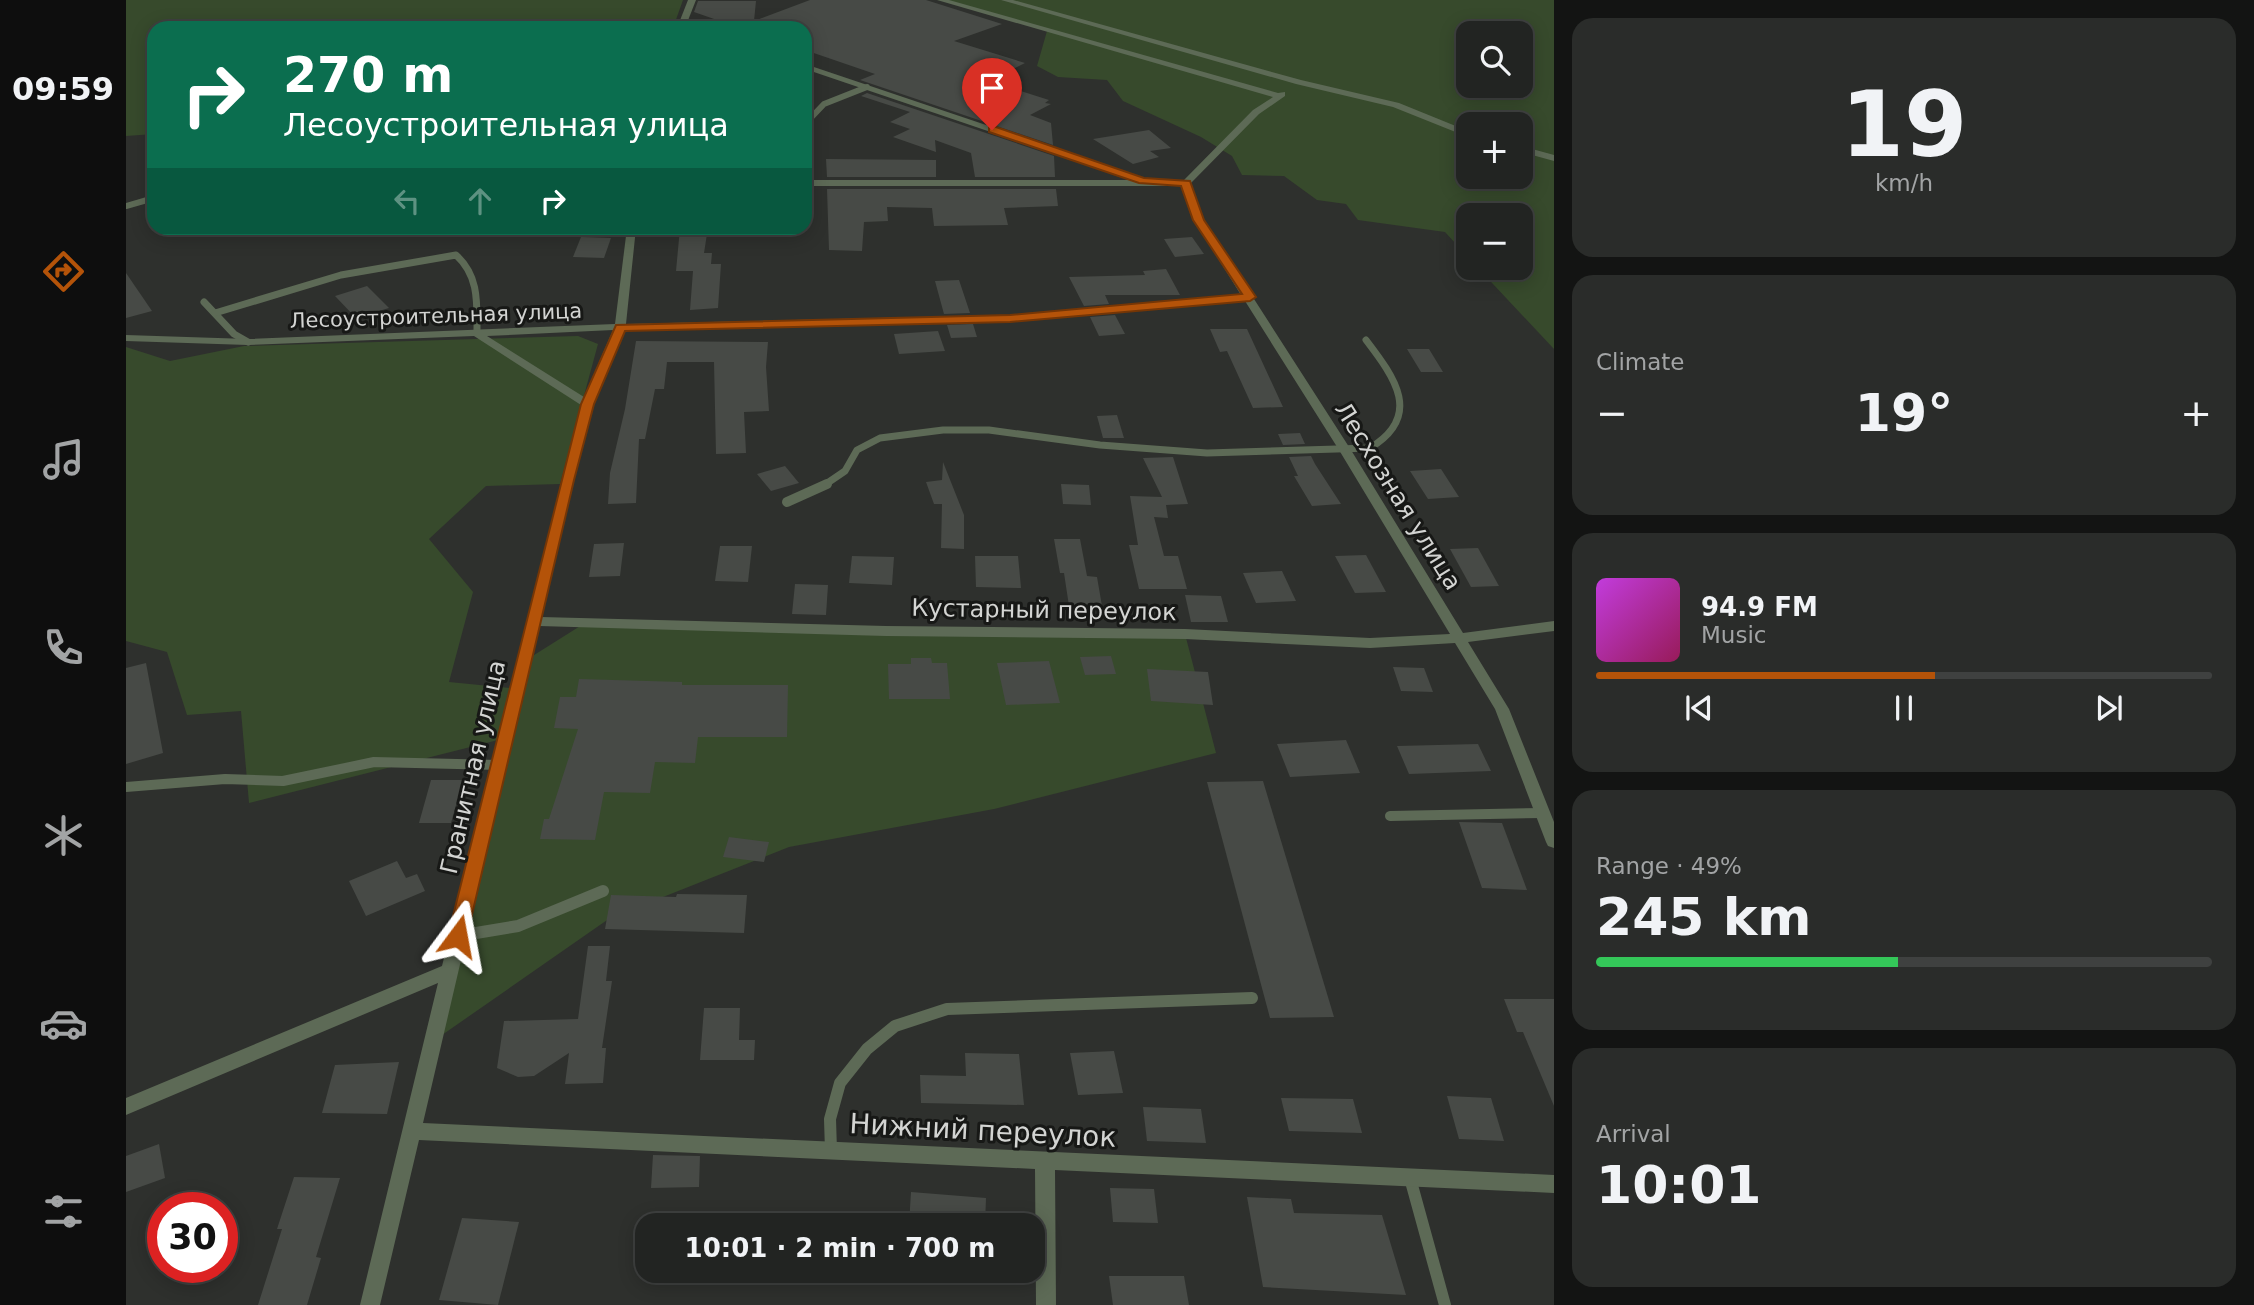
<!DOCTYPE html>
<meta charset="utf-8">
<style>
body{margin:0;font-family:"DejaVu Sans",sans-serif;background:#2a2c2a;color:#f1f3f6;height:100vh;display:flex;flex-direction:column;font-size:26px;white-space:nowrap}
*{box-sizing:border-box;margin:0}
p{font-size:23px;color:#a2a4a5}
.icon{flex:none;width:38px;height:38px;fill:none;stroke:currentColor;stroke-width:2;stroke-linecap:round;stroke-linejoin:round}
.map{position:relative;flex:1;overflow:hidden}
.details{display:flex;flex-direction:column;gap:18px;padding:18px;background:#131413;width:700px}
.details>*{flex:none}
.hud{position:absolute;left:21px;top:21px;width:665px;height:214px;border-radius:21px;box-shadow:0 4px 18px #0003,0 0 0 2px #3f4140;background:#0b6e4f;color:#fff;overflow:hidden}
.fabs{position:absolute;left:1330px;top:21px;display:grid;gap:14px}
.fabs a{display:grid;place-items:center;width:77px;height:77px;border-radius:14px;background:#222422;box-shadow:0 4px 18px #0003,0 0 0 2px #3f4140;font-size:35px}
.speed{position:absolute;left:21px;top:1192px;display:flex;gap:14px;font-size:35px;font-weight:700;text-align:center}
.speed>*{display:grid;place-content:center;width:91px;height:91px;border-radius:50%;background:#222422;box-shadow:0 4px 18px #0003,0 0 0 2px #3f4140;line-height:1}
.speed .limit{border:10px solid #d22;background:#fff;color:#111}
.pin{position:absolute;display:grid;place-items:center;width:60px;height:60px;color:#fff;margin:-72px -30px;border-radius:50% 50% 50% 0;rotate:-45deg;box-shadow:0 0 7px #0007}
.pin .icon{rotate:45deg}
.me{position:absolute;width:77px;margin:-38px;rotate:13deg;stroke-linejoin:round;filter:drop-shadow(0 0 5px #0008)}
.turn{display:flex;align-items:center;gap:24px;height:147px;padding:0 21px;font-size:32px}
.turn .icon{width:91px;height:91px;stroke-width:2.5}
.turn b{display:block;font-size:49px;line-height:60px}
.lanes{display:flex;align-items:center;height:66px;padding:0 21px;background:#0003;justify-content:center;gap:35px;direction:ltr}
.lanes .off{opacity:.35}
.big{font-size:52px;font-weight:700;line-height:1.1}
.details .card{flex:1;display:flex;flex-direction:column;justify-content:center;gap:10px;min-width:0;padding:0 24px;border-radius:21px;background:#2a2c2a}
.details .dial{align-items:center;gap:0}
.dial b{font-size:91px;line-height:1}
.song{display:flex;align-items:center;gap:21px}
.cover{width:84px;height:84px;border-radius:10px;background:linear-gradient(135deg,hsl(290 70% 55%),hsl(330 70% 35%))}
.played{height:7px;border-radius:4px;background:linear-gradient(90deg,#b45309 55%,#3f4140 55%)}
.keys{display:flex;justify-content:space-around;direction:ltr}
.heat{display:flex;justify-content:space-between;align-items:center;font-size:38px;direction:ltr}
.charge{height:10px;border-radius:5px;background:linear-gradient(90deg,#34c759 49%,#3f4140 0)}
.trip{position:absolute;left:509px;top:1213px;width:410px;height:70px;border-radius:21px;background:#222422;box-shadow:0 4px 18px #0003,0 0 0 2px #3f4140;font-weight:700;line-height:70px;text-align:center}
main{display:flex;flex:1;min-height:0}
.tab-bar{display:flex;flex-direction:column;width:126px;justify-content:space-around;align-items:center;background:#0e0e0e;color:#a2a4a5}
.tab-bar .icon{width:49px;height:49px}
.tab-bar .selected{color:#b45309}
.tab-bar b{font-size:32px;color:#f1f3f6}
.map>svg:first-child{display:block}
.green{fill:#374a2c;fill-rule:evenodd}
.building{fill:#474a46}
.lines{fill:none;stroke-linecap:round;stroke-linejoin:round}
.lane-far3{stroke:#5d6a56;stroke-width:6}
.lane-far2{stroke:#5d6a56;stroke-width:7}
.lane-far1{stroke:#5d6a56;stroke-width:10}
.lane{stroke:#5d6a56;stroke-width:12}
.street{fill:#5d6a56;fill-rule:evenodd}
.route{fill:#b45309;stroke:#753606;stroke-width:2}
.labels{text-anchor:middle;stroke-width:6;stroke-linejoin:round;paint-order:stroke}
.far-street-label{font-size:21px;fill:#d3d4d2;stroke:#171816}
.street-label{font-size:24px;fill:#d3d4d2;stroke:#171816}
.near-street-label{font-size:28px;fill:#d3d4d2;stroke:#171816}
</style>
<main>
<nav class="tab-bar">
<b>09:59</b>
<svg class="icon selected" aria-label="directions" viewBox="0 0 24 24"><path d="M12 3l9 9-9 9-9-9zM9 14v-3h6M13 9l2 2-2 2"/></svg>
<svg class="icon" aria-label="music" viewBox="0 0 24 24"><path d="M9 18V5l10-2v13"/><circle cx="6" cy="18" r="3"/><circle cx="16" cy="16" r="3"/></svg>
<svg class="icon" aria-label="phone" viewBox="0 0 24 24"><path d="M5 4h4l2 5-3 2q2 4 5 5l2-3 5 2v4C11 20 4 13 5 4z"/></svg>
<svg class="icon" aria-label="climate" viewBox="0 0 24 24"><path d="M12 3v18M4 7l16 10M4 17L20 7"/></svg>
<svg class="icon" aria-label="car" viewBox="0 0 24 24"><path d="M5 17H2v-5l4-1 3-4h7l3 4 3 1v5h-3M9 17h6M6 11h13"/><circle cx="7" cy="17" r="2"/><circle cx="17" cy="17" r="2"/></svg>
<svg class="icon" aria-label="filters" viewBox="0 0 24 24"><path d="M4 7h16M4 17h16"/><circle cx="9" cy="7" r="2"/><circle cx="15" cy="17" r="2"/></svg>
</nav>
<div class="map">
<svg width="1428" height="1305" viewBox="0 0 1428 1305">
<rect width="100%" height="100%" fill="#2e302d"/>
<g class="green">
<path d="M0,0H557L547,28H28V134L0,136Z"/>
<path d="M818,0H1428V349L1352,268H1395V215H1342V257L1319,232L1232,220L1220,204L1191,200L1158,176L1116,175L1106,156L1075,137L997,101L981,80L932,77L911,66L921,31ZM1342,33H1395V86H1342ZM1342,124H1395V177H1342Z"/>
<path d="M452,336L472,344L434,484L360,486L303,539L347,592L323,682L384,688L372,740L123,803L115,711L61,715L41,652L0,641V347L44,361L118,346Z"/>
<path d="M459,623L1059,634L1090,753L868,809L663,847L484,918L306,1042L397,662Z"/>
</g>
<g class="building">
<path d="M684,0H800L876,24L828,41L899,63L863,81L923,100L919,103L925,104L904,115L925,123L927,145L734,80L749,74L679,50V28H614L568,12L572,1H630L628,21Z"/>
<path d="M741,93L928,156L929,177H849L845,153L809,140L810,152L767,137L784,129L764,122L784,112L735,96Z"/>
<path d="M1023,130L1045,148L1024,151L1033,157L1007,164L967,139Z"/>
<path d="M700,159L810,160V177H701Z"/>
<path d="M701,189H930L932,206L878,208L882,225L808,226L806,208L761,207L762,221L738,222L736,251L703,250Z"/>
<path d="M554,228H576L575,232L581,234L578,253H586L585,264H595L592,308L564,310L567,271H550Z"/>
<path d="M455,237L485,238L478,258L447,257Z"/>
<path d="M1066,237L1078,254L1049,257L1038,239Z"/>
<path d="M1040,269L1054,295H979L983,304L958,306L943,277L1019,275L1017,271Z"/>
<path d="M0,273L26,311L0,318Z"/>
<path d="M833,280L844,313L818,314L809,281Z"/>
<path d="M241,286L263,308L230,318L209,296Z"/>
<path d="M989,315L999,334L973,336L964,317Z"/>
<path d="M847,324L851,337L825,338L821,325Z"/>
<path d="M1084,329H1121L1157,407L1127,408L1101,351L1094,352Z"/>
<path d="M812,331L819,351L773,354L768,334Z"/>
<path d="M510,341L642,342L640,367L643,411L618,412L620,453L590,454L588,362H541L538,389H529L519,439H513L510,503L482,504L484,473L499,409Z"/>
<path d="M1281,349H1303L1317,372H1295Z"/>
<path d="M991,415L998,438H977L971,416Z"/>
<path d="M1174,433L1179,444L1157,445L1152,434Z"/>
<path d="M1185,456L1189,464L1215,504L1186,506L1168,476H1172L1163,457Z"/>
<path d="M1047,457L1062,504L1040,505L1042,518L1028,517L1038,556H1052L1061,589H1013L1003,545H1012L1004,496L1036,497L1017,458Z"/>
<path d="M817,462L838,515V549L815,548L816,504H808L800,482L816,480Z"/>
<path d="M659,466L673,483L645,491L631,474Z"/>
<path d="M1315,469L1333,497L1302,499L1284,471Z"/>
<path d="M935,484L963,485L965,505L937,504Z"/>
<path d="M928,539H954L961,576L971,577L976,606H943L938,573H934Z"/>
<path d="M498,543L494,576L463,577L468,544Z"/>
<path d="M594,546H626L622,582L589,581Z"/>
<path d="M1352,548L1373,586L1345,587L1324,549Z"/>
<path d="M1240,555L1260,592L1229,593L1209,556Z"/>
<path d="M726,556L768,557L766,585L723,583Z"/>
<path d="M849,556H892L895,588L850,587Z"/>
<path d="M1156,571L1170,601L1130,603L1117,573Z"/>
<path d="M669,584L702,585L700,615L666,614Z"/>
<path d="M1059,595L1095,596L1102,622H1065Z"/>
<path d="M985,656L990,674L959,675L954,657Z"/>
<path d="M785,658H805L806,663H821L824,699H763L762,664H785Z"/>
<path d="M923,661L934,703L880,705L871,663Z"/>
<path d="M20,663L37,753L0,764V668Z"/>
<path d="M1267,667L1298,668L1307,692L1275,691Z"/>
<path d="M1021,669L1082,672L1087,705L1025,701Z"/>
<path d="M453,679L556,682V685H662L661,737H572L569,763L529,762L524,793L478,792L469,840L414,839L418,819H423L452,729L428,728L434,697H450Z"/>
<path d="M1220,740L1234,773L1164,777L1151,744Z"/>
<path d="M1352,744L1365,771L1283,774L1271,746Z"/>
<path d="M305,780H337L325,823H293Z"/>
<path d="M1137,781L1208,1017L1144,1018L1081,782Z"/>
<path d="M1333,822L1376,823L1401,890L1356,888Z"/>
<path d="M603,837L643,842L638,862L597,857Z"/>
<path d="M271,861L280,878L291,874L299,891L240,916L223,881Z"/>
<path d="M551,894L621,895L618,933L479,929L485,895L550,897Z"/>
<path d="M462,946H484L480,981H486L476,1048H480L477,1083L439,1084L443,1053L408,1076L392,1077L371,1068L378,1021L452,1019Z"/>
<path d="M1378,999H1428V1106L1397,1032H1391Z"/>
<path d="M578,1008H614L613,1040H629L628,1060H574Z"/>
<path d="M988,1051L997,1093L952,1095L944,1053Z"/>
<path d="M839,1053L893,1054L898,1105L795,1103L794,1075L840,1076Z"/>
<path d="M273,1062L261,1114L196,1113L209,1065Z"/>
<path d="M1321,1096L1365,1098L1378,1141L1333,1139Z"/>
<path d="M1155,1098L1227,1099L1236,1133L1163,1131Z"/>
<path d="M1017,1107L1075,1109L1080,1143L1021,1141Z"/>
<path d="M33,1144L39,1178L0,1192V1156Z"/>
<path d="M527,1155L574,1156L573,1187L525,1188Z"/>
<path d="M168,1177L214,1178L190,1257L195,1258L181,1305H132L156,1229H151Z"/>
<path d="M984,1188L1028,1189L1032,1223L987,1222Z"/>
<path d="M785,1192L860,1198L859,1225H783Z"/>
<path d="M1121,1197L1165,1199L1168,1213L1256,1215L1280,1295L1137,1287Z"/>
<path d="M336,1218L393,1222L372,1305L313,1300Z"/>
<path d="M983,1276H1058L1063,1305H987Z"/>
</g>
<g class="lines">
<g class="lane-far3">
<path d="M679,124L698,104L741,87"/>
<path d="M0,206L28,198"/>
</g>
<g class="lane-far2">
<path d="M78,302L108,334L122,342"/>
<path d="M89,313L215,275L330,255C353,276 351,302 351,331"/>
<path d="M697,486L719,471L731,450L754,438L817,430H863L974,445L1081,453L1244,448C1297,416 1269,378 1240,340"/>
</g>
<g class="lane-far1">
<path d="M661,502L701,484"/>
<path d="M0,787L99,779L157,781L248,762L373,765"/>
<path d="M1264,816L1416,813"/>
</g>
<g class="lane">
<path d="M332,936L392,926L477,891"/>
<path d="M705,1151L704,1119L714,1083L741,1049L769,1026L821,1009L1126,998"/>
<path d="M1284,1178L1319,1305"/>
</g>
<g class="street">
<path d="M562,0H570L559,28H551Z"/>
<path d="M811,0H823L1152,93L1159,92V96L1133,114L1065,183L1078,220L1129,297L1128,299L1225,450L1337,633L1428,621V631L1342,642L1383,709L1428,822V848L1422,846L1420,842L1369,709L1329,643L1244,648L1059,639L760,636L413,626L297,1123L1428,1175V1193L929,1170L930,1305H910L909,1169L293,1140L254,1305H234L312,983L0,1115V1098L316,966L455,405L348,336L122,345L0,341V335L122,339L489,324L501,228H510L500,324L884,315L1115,295L1068,220L1056,186H679V180H1058L1127,110L1147,97ZM1119,301L1213,450L1324,634L1244,638L1059,629L760,626L415,617L467,404L498,330L884,321ZM487,330L458,397L361,336Z"/>
<path d="M875,0H887L1175,80L1273,103L1342,131V137L1267,107L1170,84Z"/>
<path d="M679,64L1009,175L1011,177L1003,179L679,69Z"/>
<path d="M1395,146L1428,155V161L1395,152Z"/>
</g>
</g>
<path class="route" d="M863,127H870L1018,178L1064,181L1078,220L1130,297L1124,301L884,322L499,331L468,404L448,480L341,936L338,942L332,944L325,942L322,936L455,404L490,325L884,315L1116,294L1067,220L1055,186L1013,183L863,132Z"/>
<g class="labels">
<g class="far-street-label">
<text transform="translate(310 316) rotate(-2)" y="7">Лесоустроительная улица</text>
</g>
<g class="street-label">
<text transform="translate(1272 496) rotate(58)" y="8">Лесхозная улица</text>
<text transform="translate(918 610) rotate(1)" y="8">Кустарный переулок</text>
<text transform="translate(347 767) rotate(-77)" y="8">Гранитная улица</text>
</g>
<g class="near-street-label">
<text transform="translate(857 1130) rotate(3)" y="10">Нижний переулок</text>
</g>
</g>
</svg>
<div class="fabs">
<a><svg class="icon" aria-label="search" viewBox="0 0 24 24"><circle cx="10" cy="10" r="6"/><path d="M15 15l6 6"/></svg></a>
<a>+</a>
<a>−</a>
</div>
<div class="speed"><div class="limit">30</div></div>
<div class="pin" style="left:866px;top:130px;background:#d93025"><svg class="icon" aria-label="arrive" viewBox="0 0 24 24"><path d="M6 21V4h12l-3 4 3 4H6"/></svg></div>
<svg class="me" style="left:332px;top:936px" viewBox="-20 -20 40 40"><path d="M0-17L14 15 0 8-14 15z" fill="#b45309" stroke="#fff" stroke-width="4"/></svg>
<div class="trip">10:01 · 2 min · 700 m</div>
<div class="hud">
<div class="turn"><svg class="icon" aria-label="right" viewBox="0 0 24 24"><path d="M7 20v-9h11M14 6l5 5-5 5"/></svg><div><b>270 m</b>Лесоустроительная улица</div></div>
<div class="lanes"><svg class="icon off" aria-label="left" viewBox="0 0 24 24"><path d="M17 20v-9H6M10 6l-5 5 5 5"/></svg><svg class="icon off" aria-label="ahead" viewBox="0 0 24 24"><path d="M12 20V5M6 11l6-6 6 6"/></svg><svg class="icon" aria-label="right" viewBox="0 0 24 24"><path d="M7 20v-9h11M14 6l5 5-5 5"/></svg></div>
</div>
</div>
<section class="details">
<div class="card dial"><b>19</b><p>km/h</p></div>
<div class="card"><p>Climate</p>
<div class="heat"><a>−</a><b class="big">19°</b><a>+</a></div>
</div>
<div class="card">
<div class="song"><i class="cover"></i><div><b>94.9 FM</b><p>Music</p></div></div>
<div class="played"></div>
<div class="keys"><svg class="icon" aria-label="previous" viewBox="0 0 24 24"><path d="M18 5L8 12l10 7zM5 5v14"/></svg><svg class="icon" aria-label="pause" viewBox="0 0 24 24"><path d="M8 5v14M16 5v14"/></svg><svg class="icon" aria-label="next" viewBox="0 0 24 24"><path d="M6 5l10 7-10 7zM19 5v14"/></svg></div>
</div>
<div class="card"><p>Range · 49%</p><b class="big">245 km</b><div class="charge"></div></div>
<div class="card"><p>Arrival</p><b class="big">10:01</b></div>
</section>
</main>
